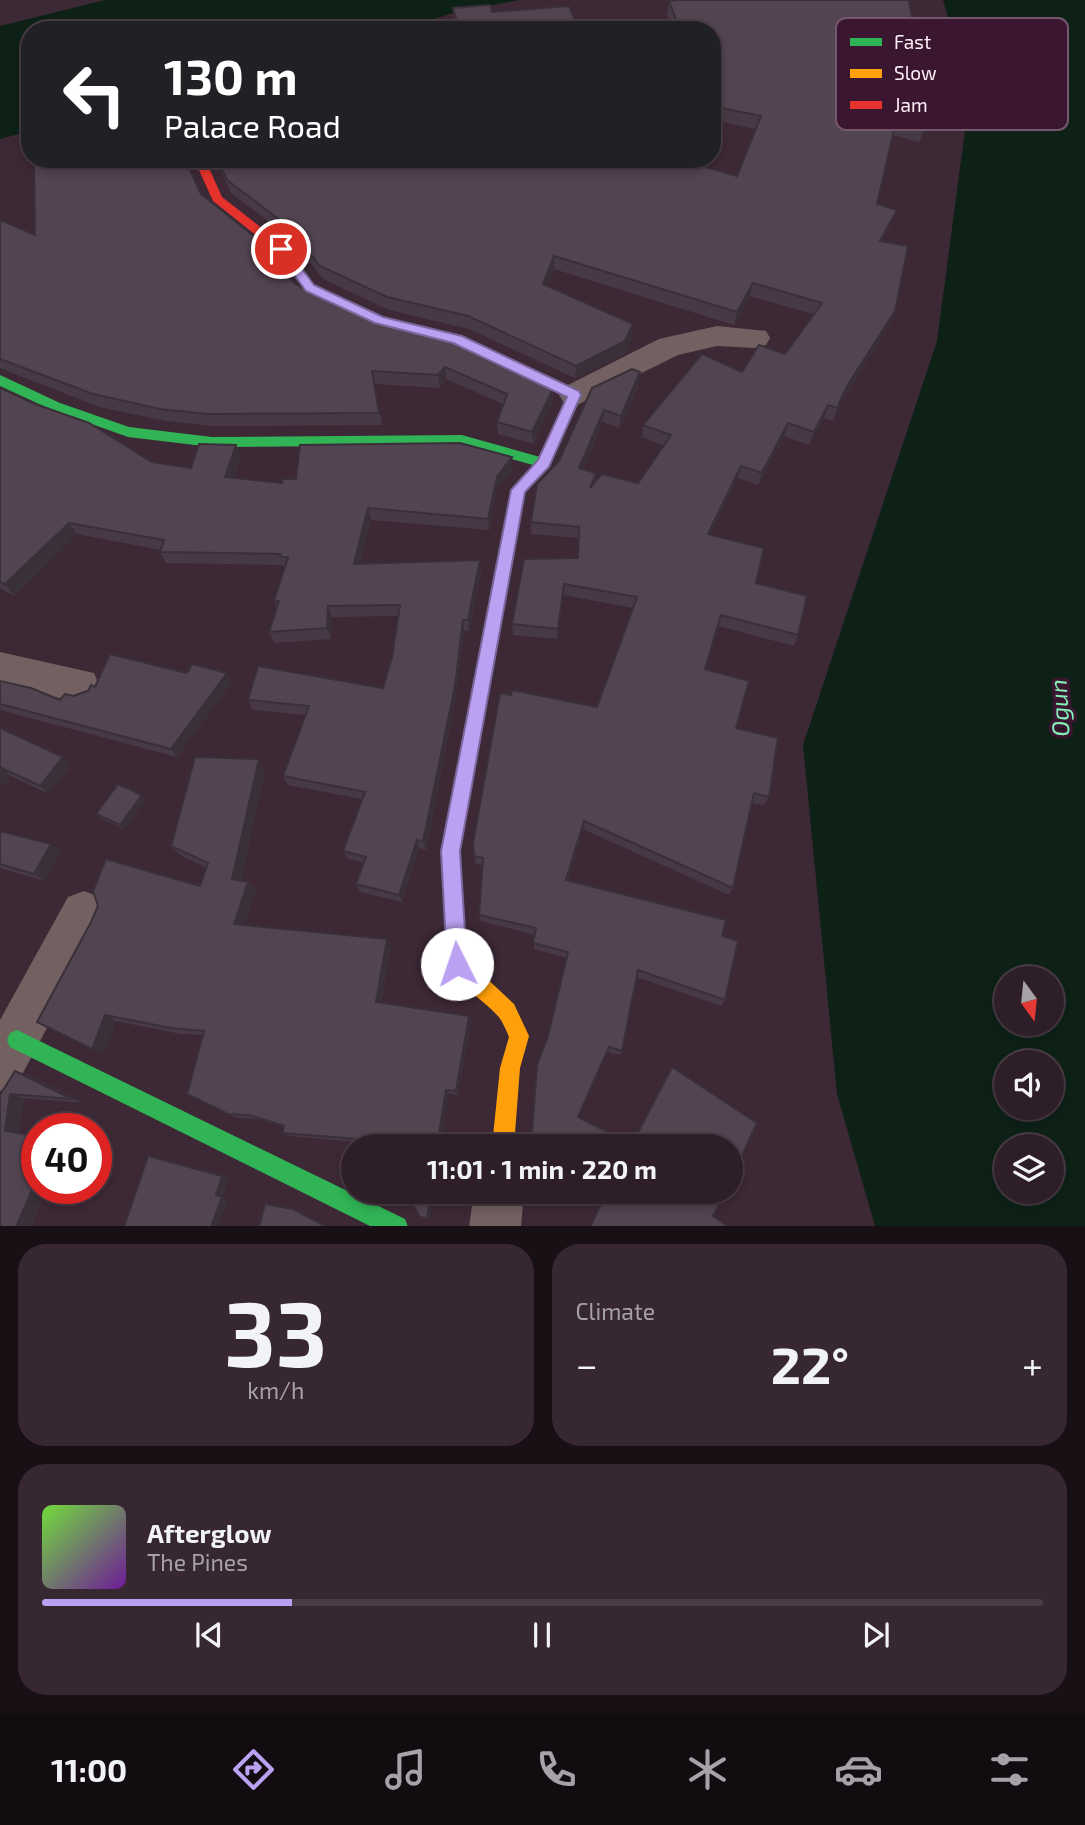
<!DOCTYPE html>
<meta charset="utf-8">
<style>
body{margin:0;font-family:"Exo 2",sans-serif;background:#362730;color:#f1f3f6;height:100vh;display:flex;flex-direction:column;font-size:26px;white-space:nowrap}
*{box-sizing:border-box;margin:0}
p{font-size:23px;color:#a7a2a8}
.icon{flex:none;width:38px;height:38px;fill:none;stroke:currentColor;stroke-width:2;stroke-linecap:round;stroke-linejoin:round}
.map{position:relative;height:1226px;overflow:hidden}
.sheet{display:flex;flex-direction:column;gap:18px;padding:18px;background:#191016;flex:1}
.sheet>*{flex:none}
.hud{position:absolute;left:21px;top:21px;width:700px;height:147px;border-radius:28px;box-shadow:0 4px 10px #0003,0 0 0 2px #493c45;background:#202124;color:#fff;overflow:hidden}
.needle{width:46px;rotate:165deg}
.controls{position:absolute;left:994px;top:966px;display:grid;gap:14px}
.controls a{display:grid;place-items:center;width:70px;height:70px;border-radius:50%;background:#2e1e28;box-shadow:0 4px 10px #0003,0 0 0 2px #493c45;font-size:35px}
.speed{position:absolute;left:21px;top:1113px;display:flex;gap:14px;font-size:35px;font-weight:700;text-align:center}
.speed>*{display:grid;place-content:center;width:91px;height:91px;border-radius:50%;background:#2e1e28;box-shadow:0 4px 10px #0003,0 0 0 2px #493c45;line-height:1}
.speed .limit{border:10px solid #d22;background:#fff;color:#111}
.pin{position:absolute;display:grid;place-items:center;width:60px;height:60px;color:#fff;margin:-30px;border:4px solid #fff;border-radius:50%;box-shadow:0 2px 7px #0007}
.me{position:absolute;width:77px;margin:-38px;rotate:356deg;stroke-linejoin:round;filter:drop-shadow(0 0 5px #0008)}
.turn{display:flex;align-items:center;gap:24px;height:147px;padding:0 28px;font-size:32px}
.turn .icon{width:91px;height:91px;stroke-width:2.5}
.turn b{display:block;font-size:49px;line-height:60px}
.big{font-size:52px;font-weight:700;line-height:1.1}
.sheet .card{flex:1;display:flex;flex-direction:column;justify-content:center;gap:10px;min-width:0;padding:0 24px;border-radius:28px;background:#362730}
.sheet .dial{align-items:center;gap:0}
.dial b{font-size:91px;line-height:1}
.song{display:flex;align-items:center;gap:21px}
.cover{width:84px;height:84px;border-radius:10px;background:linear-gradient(135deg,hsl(100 70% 55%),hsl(280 70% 35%))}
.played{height:7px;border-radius:4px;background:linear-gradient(90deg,#bca0f2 25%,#493c45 25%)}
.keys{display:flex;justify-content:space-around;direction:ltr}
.heat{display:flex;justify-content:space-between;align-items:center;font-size:38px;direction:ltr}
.sheet .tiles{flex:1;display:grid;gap:18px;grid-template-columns:1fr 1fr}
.card:last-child{grid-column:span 2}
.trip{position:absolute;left:341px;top:1134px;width:402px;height:70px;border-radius:35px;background:#2e1e28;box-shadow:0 4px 10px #0003,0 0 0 2px #493c45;font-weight:700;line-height:70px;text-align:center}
.tabs{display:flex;height:112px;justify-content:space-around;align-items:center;background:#120c10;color:#a7a2a8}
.tabs .icon{width:49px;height:49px}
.tabs .on{color:#bca0f2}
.tabs b{font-size:32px;color:#f1f3f6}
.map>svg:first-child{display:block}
.water{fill:#0d2117;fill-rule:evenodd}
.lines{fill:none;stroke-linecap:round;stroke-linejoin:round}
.street{fill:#736060;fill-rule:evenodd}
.fast{fill:#30b455;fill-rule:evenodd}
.slow{fill:#ff9f0a;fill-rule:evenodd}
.jam{fill:#e5322d;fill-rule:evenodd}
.wall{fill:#473a46}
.shaded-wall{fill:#393039}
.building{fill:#524451;stroke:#393039;stroke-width:2}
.route{fill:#bca0f2;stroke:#7a689d;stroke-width:2}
.labels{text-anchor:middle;stroke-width:7;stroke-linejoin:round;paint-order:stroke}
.water-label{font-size:24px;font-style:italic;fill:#83eeb6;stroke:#3a1630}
.key{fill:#3a1630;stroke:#74576c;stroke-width:2}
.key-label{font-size:19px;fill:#fdeff8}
</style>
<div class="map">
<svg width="1085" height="1227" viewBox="0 0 1085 1227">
<rect width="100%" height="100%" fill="#3d2836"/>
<g class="water">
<path d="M105,0H519L456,12L400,30H30V131L0,139V26Z"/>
<path d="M943,0H1085V1226H875L837,1094L803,745L937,341L970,93ZM1006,978H1052V1024H1006ZM1006,1062H1052V1108H1006ZM1006,1146H1052V1192H1006Z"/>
</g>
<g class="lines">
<g class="street">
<path d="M717,326L766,331L770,338L766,345L755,348L717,346L678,355L575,406L564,403L559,395L564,387L659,339Z"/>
<path d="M0,652L94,673L99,685L94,697L80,702L0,686Z"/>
<path d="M84,891L100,897L106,913L100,929L17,1084L0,1091V1020L68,897Z"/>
<path d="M474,1192H524L521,1227H469Z"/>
</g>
<g class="fast">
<path d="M478,345L580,392L582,395L549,467L525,492L459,851L466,948L463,955L456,958L449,955L446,948L441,851L511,490L533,465L462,445L212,447L128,437L50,409L0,386V375L60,403L129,427L212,437L462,435L540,457L567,397L473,352V346Z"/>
<path d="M17,1030L405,1219L408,1227H372L10,1047L7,1040L10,1033Z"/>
</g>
<path class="slow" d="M456,938L463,941L466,959L514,1004L529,1036L520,1068L514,1146H492L500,1068L509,1037C506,1030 503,1022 498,1016C480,995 435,975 449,941Z"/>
<path class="jam" d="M194,159H205L222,197L285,246L314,285L383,317L462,336L483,346V352L478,353L453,342L375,323L306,291L277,252L213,201Z"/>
</g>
<g class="wall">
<path d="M669,1L916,40L943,68L935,118L919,142L893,135L877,204L892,223L882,241L890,324L843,399L833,421L824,418L809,445L784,436L758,485L738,478L710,535L756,583L798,635L794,646L718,626L705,669L736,728L769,797L764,805L752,803L733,888L729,895L583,829L568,880L722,936L725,1000L721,1006L637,977L622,1051L620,1055L608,1052L578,1117L603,1146H554L533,1134L532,1132L548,1036L567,958L534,949L535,935L481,921L479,915L482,865L476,864L474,856L597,707L633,608L563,595L557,639L513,635L512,624L578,558L579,538L531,534V522L592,388L640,372L639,385L619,428L603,422L583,469L596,473L595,482L638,483L664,446L642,437L643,425L742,372L785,354L813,314L750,296L734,325L554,269L547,286L632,337L624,354L575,378L469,329L389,310L323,279L293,240L231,193L215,159H680V160L737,176L756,129L712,120V30H674L667,14Z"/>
<path d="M453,8L492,12L579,30H456L454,21Z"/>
<path d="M201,194L295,284L364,317L553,389V401L533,444L498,434L497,422L503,404L446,379L440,388L375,384L382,425L212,426L166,421L99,407L0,368V220L35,235Z"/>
<path d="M0,388L152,462L191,468L236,445L240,457L234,478L282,483L296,479L513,470L497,489L489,530L371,520L360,563L480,560L481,572L469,631H464L456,696L426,850L419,848L402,902L360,892L356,884L364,863L347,858L343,851L362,799L288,785L283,776L306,715L253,710L248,700L383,688L392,657L398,616L332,617L331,639L274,643L269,632L277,607L274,601L285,568L283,565L166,563L160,552L161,550L77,534L14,596L0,588Z"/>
<path d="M187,673H227L232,682L177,757L0,710V681L60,700L95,687Z"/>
<path d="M0,728L71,765L49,794L11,776L0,788Z"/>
<path d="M265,770L241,880L256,890L244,925L391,947L381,1003L471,1022L458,1095L449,1094L357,1142L289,1136L282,1133L284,1127L257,1119L237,1118L228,1114L203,1035L181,1034L116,1021L104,1054L37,1022L200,886L206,868L180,855L171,846Z"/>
<path d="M146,800L124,829L100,818L96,814Z"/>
<path d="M0,831L51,844L61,851L44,881L0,868Z"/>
<path d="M672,1067L732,1146H630Z"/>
<path d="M15,1071L29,1075L84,1103L24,1098L19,1133L47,1188L31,1227H0Z"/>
</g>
<g class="shaded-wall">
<path d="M953,70L935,118L919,142L924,129Z"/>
<path d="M897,210L892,223L875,254L880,241Z"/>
<path d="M554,256V269L543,297V284Z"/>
<path d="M753,283L750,296L734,325L737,312Z"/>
<path d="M895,311L890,324L843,399L833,421L837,408L847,386Z"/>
<path d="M633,324L632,337L624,354L575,378L576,366Z"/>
<path d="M445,367L446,379L440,388L438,375Z"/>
<path d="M640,372L639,385L619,428L621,416Z"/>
<path d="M553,389V401L533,444L532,432Z"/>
<path d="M828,405L824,418L809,445L814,432Z"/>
<path d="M604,410L603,422L578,480L579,468Z"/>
<path d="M788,423L784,436L758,485L762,473Z"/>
<path d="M236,445L240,457L230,489L225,477Z"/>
<path d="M512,457L513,470L497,489L489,530L488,519L497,477Z"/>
<path d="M741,466L738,478L705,546L708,534Z"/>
<path d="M368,508L371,520L357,575L354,564Z"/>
<path d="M69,523L77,534L14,596L5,584Z"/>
<path d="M480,560L481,572L469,631L468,620Z"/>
<path d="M328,606L332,617L331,639L327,628Z"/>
<path d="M463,620L464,631L456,696L426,850L423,842Z"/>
<path d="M227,673L232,682L177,757L171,749Z"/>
<path d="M63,757L71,765L49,794L40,786Z"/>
<path d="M259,759L265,770L240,888L232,879Z"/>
<path d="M2,768L11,776L0,788V771Z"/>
<path d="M142,795L146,800L124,829L120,825Z"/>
<path d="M584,821L583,829L566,887V880Z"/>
<path d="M417,840L419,848L402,902L399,895Z"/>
<path d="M51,844L61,851L44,881L34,874Z"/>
<path d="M248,882L256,890L241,932L234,924Z"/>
<path d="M387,939L391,947L380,1008L376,1002Z"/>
<path d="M105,1015L116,1021L104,1054L92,1049Z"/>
<path d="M469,1016L471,1022L458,1095L456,1091Z"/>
<path d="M15,1071L29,1075L84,1103L72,1099Z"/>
<path d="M446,1090L449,1094L441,1146H437Z"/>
<path d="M10,1094L24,1098L19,1133L5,1131Z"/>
<path d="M156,1157L229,1178L223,1197L216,1195Z"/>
<path d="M37,1179V1188H47L31,1227H16Z"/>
<path d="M431,1192H434L430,1219L427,1218Z"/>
<path d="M222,1197L229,1198L218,1227H211Z"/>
<path d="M293,1209L299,1210L331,1227H327Z"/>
</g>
<g class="building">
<path d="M677,0H909L916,40L949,45L943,68L953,70L940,105L924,129L896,121L877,204L897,210L880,241L908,246L895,311L847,386L837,408L828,405L814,432L788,423L762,473L741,466L708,534L764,548L756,583L807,596L798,635L721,615L705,669L749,681L736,728L778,738L769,797L754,793L733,888L584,821L566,880L726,920L722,936L738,941L725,1000L638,970L622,1051L609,1047L578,1117L606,1131L603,1146H558L532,1132L537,1065L548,1036L568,952L533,943L536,928L479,915L483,858L474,856L473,843L500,693L511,695L512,690L597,707L637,597L564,584L558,629L512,624L524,559L578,558L579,527L531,522L537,484L559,461L592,388L632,369L640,372L621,416L604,410L579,468L596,473L590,488L602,474L638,483L671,435L643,425L702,354L742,372L759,345L785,354L822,303L753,283L737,312L554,256L543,284L633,324L625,341L576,366L468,316L387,297L320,266L289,227L227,180L217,159H677L737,176L761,116L712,106V30H670L680,29L669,1Z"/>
<path d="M490,5L492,12L569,6L579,30H459L453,8Z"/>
<path d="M34,159H185L201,194L265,245L295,284L364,317L446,337L553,389L532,432L497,422L507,394L445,367L438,375L372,371L379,413L207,414L160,409L93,394L0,359V220L35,235Z"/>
<path d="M0,388L35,404L89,423L152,462L191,468L199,444L236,445L225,477L282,483L283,479H296L300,445L460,443L512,457L497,477L488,519L368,508L354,564L480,560L468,620H463L455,686L423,842L417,840L399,895L356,884L366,857L343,851L365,792L283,776L309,706L248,700L258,666L383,688L392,657L400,605L328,606L327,628L269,632L279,601H274L288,557H280L281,554L160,552L164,540L69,523L5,584L0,582Z"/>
<path d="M110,654L187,673L192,664L227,673L171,749L0,704V681L31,688L60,700L65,694L73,696L88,691L91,685L95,687Z"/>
<path d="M0,728L63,757L40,786L2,768L0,771Z"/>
<path d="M195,757L259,759L232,879L248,882L234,924L387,939L376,1002L469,1016L456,1091L446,1090L437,1146H356L357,1139L282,1133L284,1126L249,1115L228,1114L187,1094L204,1031L171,1028L105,1015L92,1049L37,1022L91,922L98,906L93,891L106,859L200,886L208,863L171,846Z"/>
<path d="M118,784L142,795L120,825L96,814Z"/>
<path d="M0,831L51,844L34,874L0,864Z"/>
<path d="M672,1067L757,1123L732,1177V1146H631Z"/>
<path d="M15,1071L72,1099L10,1094L5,1131L37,1136V1179L16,1227H0V1095Z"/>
<path d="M148,1156L222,1176L216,1195L222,1197L211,1227H124Z"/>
<path d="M354,1160V1188H351V1174Z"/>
<path d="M387,1192H431L427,1218L420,1217L413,1205Z"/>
<path d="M607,1192H725L713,1216L729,1227H590Z"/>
<path d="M265,1204L293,1209L327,1227H259Z"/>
</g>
<path class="route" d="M281,246L286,247L314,285L383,317L462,336L579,391L581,395L549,467L525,492L460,851L467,964L464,971L457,974L450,971L447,964L441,851L511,490L538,460L567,397L453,343L375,323L306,291L275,249Z"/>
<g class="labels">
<g class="water-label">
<text transform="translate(1060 708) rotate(-93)" y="8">Ogun</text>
</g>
</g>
<rect x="836" y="18" width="232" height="112" rx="10" class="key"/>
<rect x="850" y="38" width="32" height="8" fill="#30b455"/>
<rect x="850" y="69" width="32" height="9" fill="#ff9f0a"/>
<rect x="850" y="101" width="32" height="8" fill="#e5322d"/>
<g class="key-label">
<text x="894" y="49">Fast</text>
<text x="894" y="80">Slow</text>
<text x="894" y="112">Jam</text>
</g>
</svg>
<div class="controls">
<a><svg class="needle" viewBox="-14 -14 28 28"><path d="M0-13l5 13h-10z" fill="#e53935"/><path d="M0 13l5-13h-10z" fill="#a7a2a8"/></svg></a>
<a><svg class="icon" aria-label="sound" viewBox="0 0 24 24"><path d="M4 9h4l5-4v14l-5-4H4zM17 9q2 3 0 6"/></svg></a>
<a><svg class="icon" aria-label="layers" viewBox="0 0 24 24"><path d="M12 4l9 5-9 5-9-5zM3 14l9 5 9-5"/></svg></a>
</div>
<div class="speed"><div class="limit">40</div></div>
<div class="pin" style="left:281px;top:249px;background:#d93025"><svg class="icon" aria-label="arrive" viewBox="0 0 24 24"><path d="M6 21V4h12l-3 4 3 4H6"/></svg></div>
<svg class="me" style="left:457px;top:964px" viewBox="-20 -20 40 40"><circle r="19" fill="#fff"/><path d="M0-13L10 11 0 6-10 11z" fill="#bca0f2"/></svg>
<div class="trip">11:01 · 1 min · 220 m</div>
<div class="hud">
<div class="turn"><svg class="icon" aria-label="left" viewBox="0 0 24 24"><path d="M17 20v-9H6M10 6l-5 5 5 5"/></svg><div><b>130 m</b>Palace Road</div></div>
</div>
</div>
<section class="sheet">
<div class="tiles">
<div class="card dial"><b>33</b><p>km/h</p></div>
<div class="card"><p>Climate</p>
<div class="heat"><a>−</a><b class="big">22°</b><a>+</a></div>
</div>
<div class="card">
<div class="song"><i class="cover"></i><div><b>Afterglow</b><p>The Pines</p></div></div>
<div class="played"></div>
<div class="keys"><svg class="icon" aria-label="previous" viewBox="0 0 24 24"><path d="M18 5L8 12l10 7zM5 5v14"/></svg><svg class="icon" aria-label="pause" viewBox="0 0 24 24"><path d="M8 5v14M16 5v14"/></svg><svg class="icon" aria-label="next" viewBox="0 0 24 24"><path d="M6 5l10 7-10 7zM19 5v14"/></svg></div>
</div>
</div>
</section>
<nav class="tabs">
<b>11:00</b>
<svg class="icon on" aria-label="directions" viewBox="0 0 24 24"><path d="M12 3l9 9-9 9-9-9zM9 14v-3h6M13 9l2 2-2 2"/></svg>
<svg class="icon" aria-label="music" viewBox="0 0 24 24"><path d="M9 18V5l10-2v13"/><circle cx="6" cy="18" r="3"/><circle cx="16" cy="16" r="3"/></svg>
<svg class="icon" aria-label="phone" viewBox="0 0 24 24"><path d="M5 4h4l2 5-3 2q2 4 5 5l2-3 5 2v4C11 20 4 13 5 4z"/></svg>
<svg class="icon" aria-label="climate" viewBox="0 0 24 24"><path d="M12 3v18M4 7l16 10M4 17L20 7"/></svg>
<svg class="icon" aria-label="car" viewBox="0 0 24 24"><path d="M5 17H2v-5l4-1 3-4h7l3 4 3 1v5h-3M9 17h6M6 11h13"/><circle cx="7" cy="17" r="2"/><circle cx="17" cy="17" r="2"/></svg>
<svg class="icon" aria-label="filters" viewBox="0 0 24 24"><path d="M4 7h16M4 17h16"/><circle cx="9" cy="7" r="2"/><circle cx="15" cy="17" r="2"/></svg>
</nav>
